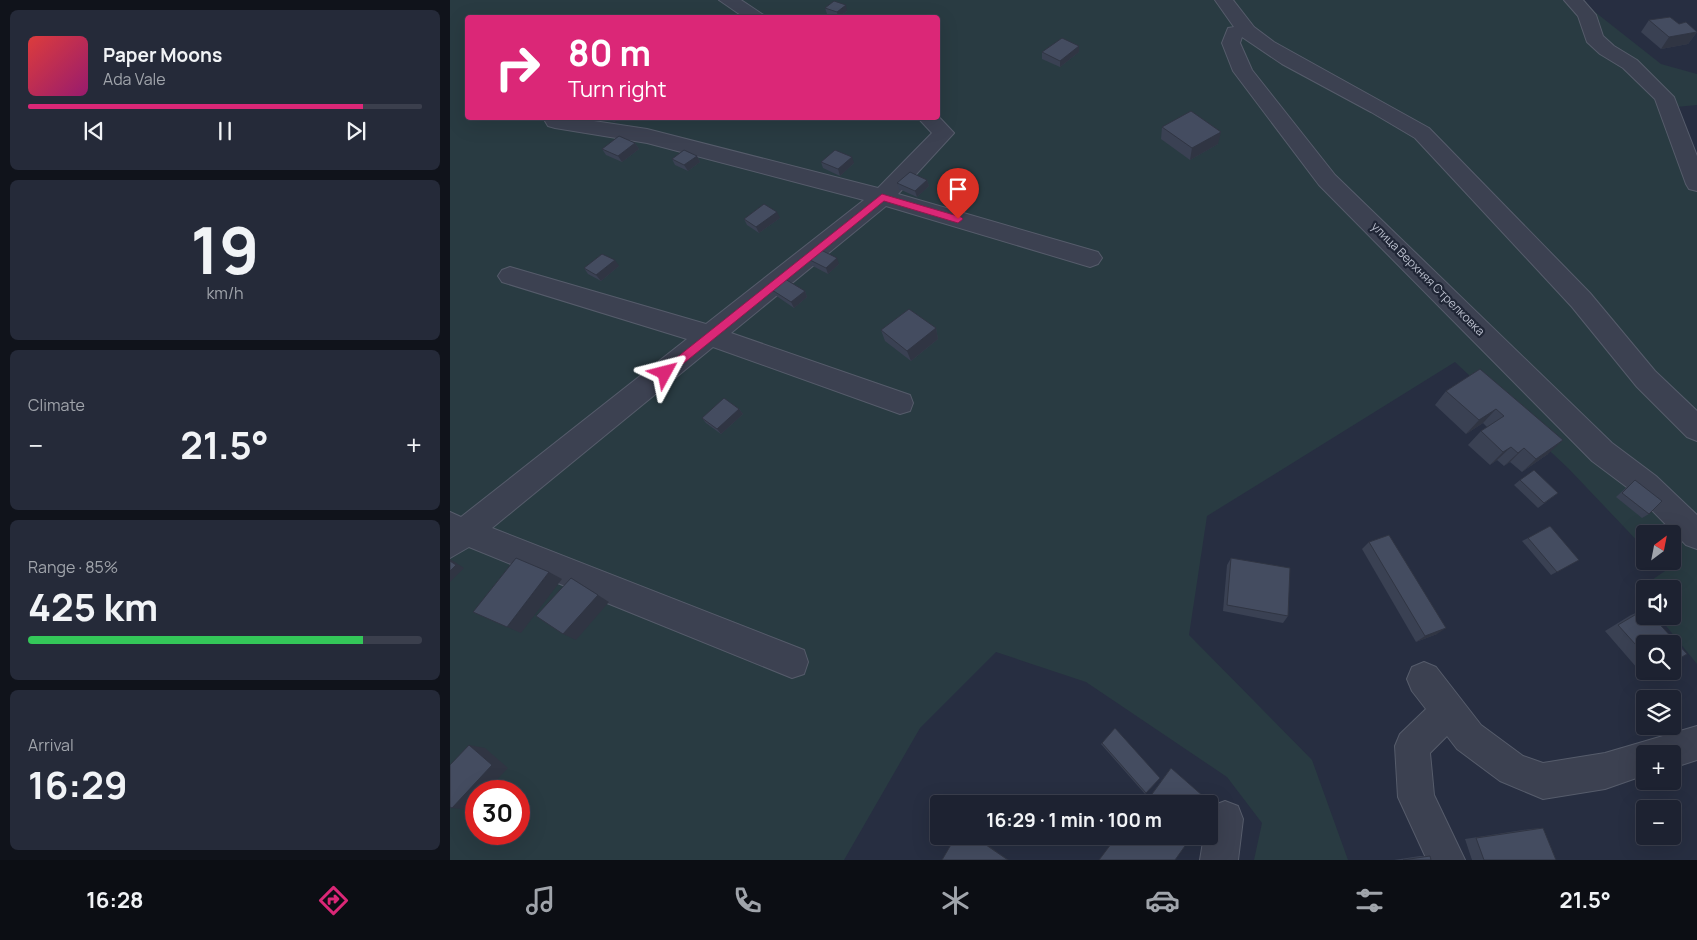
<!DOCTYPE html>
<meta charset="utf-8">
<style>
body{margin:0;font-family:Manrope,sans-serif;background:#252a39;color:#f1f3f6;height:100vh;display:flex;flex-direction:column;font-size:19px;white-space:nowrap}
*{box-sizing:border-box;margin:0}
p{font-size:16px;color:#a0a4ab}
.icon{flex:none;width:28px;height:28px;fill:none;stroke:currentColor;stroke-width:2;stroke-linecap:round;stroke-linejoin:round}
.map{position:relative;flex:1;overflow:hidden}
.drawer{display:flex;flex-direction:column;gap:10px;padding:10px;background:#10131b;width:450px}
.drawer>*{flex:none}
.guide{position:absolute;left:15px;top:15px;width:475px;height:105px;border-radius:5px;box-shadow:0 5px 20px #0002,0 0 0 1px #3b3f4d;background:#db2777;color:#fff;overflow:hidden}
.needle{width:32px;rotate:32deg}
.buttons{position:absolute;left:1186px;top:525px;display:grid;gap:10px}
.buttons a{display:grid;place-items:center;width:45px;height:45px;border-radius:5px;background:#1d2231;box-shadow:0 5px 20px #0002,0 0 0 1px #3b3f4d;font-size:25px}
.speed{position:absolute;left:15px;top:780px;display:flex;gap:10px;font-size:25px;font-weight:700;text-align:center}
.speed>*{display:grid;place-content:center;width:65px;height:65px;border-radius:50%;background:#1d2231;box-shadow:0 5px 20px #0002,0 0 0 1px #3b3f4d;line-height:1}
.speed .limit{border:8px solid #d22;background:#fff;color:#111}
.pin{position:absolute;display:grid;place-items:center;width:42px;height:42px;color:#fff;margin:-51px -21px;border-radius:50% 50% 50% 0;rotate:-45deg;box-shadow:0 0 5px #0007}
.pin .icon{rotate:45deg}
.me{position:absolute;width:55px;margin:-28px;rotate:52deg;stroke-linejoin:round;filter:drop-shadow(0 0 4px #0008)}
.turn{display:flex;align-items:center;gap:18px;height:105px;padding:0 20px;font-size:22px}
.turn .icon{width:65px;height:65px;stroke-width:2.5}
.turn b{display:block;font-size:35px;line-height:42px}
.big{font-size:38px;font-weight:700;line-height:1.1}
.drawer .tile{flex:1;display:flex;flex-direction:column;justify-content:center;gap:8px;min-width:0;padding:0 18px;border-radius:8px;background:#252a39}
.drawer .dial{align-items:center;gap:0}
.dial b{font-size:65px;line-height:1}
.song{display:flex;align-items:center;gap:15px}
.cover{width:60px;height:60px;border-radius:8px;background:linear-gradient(135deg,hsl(0 70% 55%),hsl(320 70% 35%))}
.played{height:5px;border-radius:2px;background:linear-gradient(90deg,#db2777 85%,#3b3f4d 85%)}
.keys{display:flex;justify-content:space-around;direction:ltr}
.heat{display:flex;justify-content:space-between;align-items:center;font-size:28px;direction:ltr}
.charge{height:8px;border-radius:4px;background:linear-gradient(90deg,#34c759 85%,#3b3f4d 0)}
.trip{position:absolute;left:480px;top:795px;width:288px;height:50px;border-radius:5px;background:#1d2231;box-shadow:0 5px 20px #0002,0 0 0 1px #3b3f4d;font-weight:700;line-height:50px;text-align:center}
.menu{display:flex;height:80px;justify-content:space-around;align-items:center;background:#0c0e14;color:#a0a4ab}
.menu .icon{width:35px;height:35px}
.menu .current{color:#db2777}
.menu b{font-size:22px;color:#f1f3f6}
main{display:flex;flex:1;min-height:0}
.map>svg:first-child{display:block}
.green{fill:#293b42;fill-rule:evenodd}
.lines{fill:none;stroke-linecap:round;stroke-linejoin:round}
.minor-casing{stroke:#565c6b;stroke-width:2}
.minor{fill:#3c4151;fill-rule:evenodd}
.wall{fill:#3a4153}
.shaded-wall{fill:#303543}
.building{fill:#444c60;stroke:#303543}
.route{fill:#db2777;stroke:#8e194d}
.labels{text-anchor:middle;stroke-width:4.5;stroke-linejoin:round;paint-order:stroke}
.street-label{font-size:12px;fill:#b8bdcb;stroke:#202636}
</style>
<main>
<section class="drawer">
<div class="tile">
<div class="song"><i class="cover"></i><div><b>Paper Moons</b><p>Ada Vale</p></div></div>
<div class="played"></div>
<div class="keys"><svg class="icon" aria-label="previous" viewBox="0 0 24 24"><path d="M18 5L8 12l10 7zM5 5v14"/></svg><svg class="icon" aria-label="pause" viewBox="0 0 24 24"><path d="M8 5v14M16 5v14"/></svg><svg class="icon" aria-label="next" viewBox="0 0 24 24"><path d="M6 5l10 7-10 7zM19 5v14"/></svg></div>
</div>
<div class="tile dial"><b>19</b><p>km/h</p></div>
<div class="tile"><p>Climate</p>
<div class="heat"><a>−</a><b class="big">21.5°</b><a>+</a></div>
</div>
<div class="tile"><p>Range · 85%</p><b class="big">425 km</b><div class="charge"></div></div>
<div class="tile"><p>Arrival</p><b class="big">16:29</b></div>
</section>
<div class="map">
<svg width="1247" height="860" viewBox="0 0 1247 860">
<rect width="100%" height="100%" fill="#272e41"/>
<path class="green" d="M0,0H1134L1145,12L1211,64L1247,74V105L1226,107L1247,157V664L1208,616H1222V589H1195V600L1187,590L1215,571L1207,561H1222V534H1195V549L1118,468L1005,362L757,516L739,635L862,760L898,860H804L812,823L777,777L636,682L546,652L470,728L394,860H0ZM18,18H488V118H18ZM26,791H69V834H26Z"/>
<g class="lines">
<defs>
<g id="minor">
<path d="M269,0H291L318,18H295Z"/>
<path d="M765,0H783L804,27L824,42L979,128L1140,293L1205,371L1247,411V441L1237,437L1187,387L1122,307L965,138L921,112L832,64L792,37L790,43L802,70L885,175L1162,443L1206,476L1247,515V549L1236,545L1186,494L1142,461L869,185L783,71L772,43L778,28L784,27Z"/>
<path d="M1114,0H1133L1146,15L1153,36L1164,46L1187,60L1224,97L1247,156V191L1239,189L1236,184L1205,99L1173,68L1150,54L1137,42L1128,16Z"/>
<path d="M488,116L504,133L448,194L648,252L652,258L648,264L640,267L436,206L281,333L460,395L463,403L460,411L450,414L263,347L42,528L354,650L358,662L354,674L342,678L19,547L0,558V512L11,517L237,339L52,282L48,276L52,270L60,267L256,324L414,200L197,143L105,128L98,126L95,121L97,118H124L197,129L428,188L482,133L468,118H488Z"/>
<path d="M974,662L986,667L1031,725L1073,756L1093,763L1155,753L1247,726V760L1222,768V754H1195V775L1155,789L1093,799L1050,781L1007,749L997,736L980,753L984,795L1015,860H977L948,797L945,746L950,734L976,709L962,691L957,679L962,667Z"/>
<path d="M775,801L788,806L793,819L788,860H750L754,836H759V814L762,806Z"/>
</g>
</defs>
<use href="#minor" class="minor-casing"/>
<use href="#minor" class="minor"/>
</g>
<g class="wall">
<path d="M375,8L397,11L389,18H388L377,14Z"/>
<path d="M1199,20L1229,24L1247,32L1238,44L1211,49L1191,32Z"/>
<path d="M629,46V52L610,67L592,59V52Z"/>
<path d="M153,118H171L165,122Z"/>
<path d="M712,127L768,144L740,160L711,139Z"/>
<path d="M185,143L189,149L172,162L156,155L152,149Z"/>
<path d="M247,156L250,162L238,171L225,165L222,159Z"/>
<path d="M371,162L404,163L390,176L373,168Z"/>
<path d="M477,180L479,186L467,197L449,189L447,183Z"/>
<path d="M330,218L309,233L297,225L294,219Z"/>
<path d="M358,259L389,264L378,274L361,265Z"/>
<path d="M169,266L151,281L138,274L134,268Z"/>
<path d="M322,290L355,291L357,297L344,308L325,295Z"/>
<path d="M486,328L488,339L461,361L435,341L431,330Z"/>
<path d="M1030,369L1098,454L1072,472L1060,462L1054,466L1047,460L1040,465L1018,445L1031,431L1037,427L1033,423L1016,434L985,405L996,391Z"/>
<path d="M289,409L293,414L271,434L256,423L252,418Z"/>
<path d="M1070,480L1108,493L1088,508L1064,485Z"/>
<path d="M1185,480L1199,514L1192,518L1166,497L1179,485Z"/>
<path d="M1078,538L1123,563L1101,575L1072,541Z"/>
<path d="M919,542L987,634L966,642L912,549Z"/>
<path d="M781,558L838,616L833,623L773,611L777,565Z"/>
<path d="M1195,609V671H1209L1194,676L1155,631L1181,615Z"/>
<path d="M652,743L710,778L695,794L651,744Z"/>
<path d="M721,768L759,804H696L695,803Z"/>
<path d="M1093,828L1106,860H1022L1015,839L1080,829Z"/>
<path d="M732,836H751L745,845H742Z"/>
<path d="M970,856H980L981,860H944Z"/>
</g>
<g class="shaded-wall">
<path d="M396,5L397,11L388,18L387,12Z"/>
<path d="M1247,32L1238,44L1211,49L1219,37Z"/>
<path d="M629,46V52L610,67V61Z"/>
<path d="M162,118H171L165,122Z"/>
<path d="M771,132L768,144L740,160L742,148Z"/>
<path d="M185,143L189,149L172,162L168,156Z"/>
<path d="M247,156L250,162L238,171L234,165Z"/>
<path d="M402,157L404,163L390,176L388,169Z"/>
<path d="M477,180L479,186L467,197L465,191Z"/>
<path d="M327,212L330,218L309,233L306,227Z"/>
<path d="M387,258L389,264L378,274L376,268Z"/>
<path d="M165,260L169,266L151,281L146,275Z"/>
<path d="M355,291L357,297L344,308L341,302Z"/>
<path d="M486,328L488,339L461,361L457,351Z"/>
<path d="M289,409L293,414L271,434L267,429Z"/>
<path d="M1046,409L1033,423L1016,434L1029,420Z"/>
<path d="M1113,440L1098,454L1072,472L1086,459Z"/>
<path d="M1061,447L1047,460L1040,465L1053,452Z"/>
<path d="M1074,448L1060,462L1054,466L1068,453Z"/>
<path d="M0,559L14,568L0,582Z"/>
<path d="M99,572L112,579L71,633L57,627Z"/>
<path d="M121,578L159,602L126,640L113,634Z"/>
<path d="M996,628L987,634L966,642L975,636Z"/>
<path d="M19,745L35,748L58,768L36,791H26V802L19,810L2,808Z"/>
<path d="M523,836H525L559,860H558Z"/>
</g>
<g class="building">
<path d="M384,1L396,5L387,12L375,8Z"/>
<path d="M1220,17L1229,24L1236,22L1247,32L1219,37L1199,20Z"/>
<path d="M612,38L629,46L610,61L592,52Z"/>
<path d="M741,111L771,132L742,148L712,127Z"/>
<path d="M169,136L185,143L168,156L152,149Z"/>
<path d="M234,150L247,156L234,165L222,159Z"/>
<path d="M385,150L402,157L388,169L371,162Z"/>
<path d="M460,172L477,180L465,191L447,183Z"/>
<path d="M314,204L327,212L306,227L294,219Z"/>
<path d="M369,249L387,258L376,268L358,259Z"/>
<path d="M152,254L165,260L146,275L134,268Z"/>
<path d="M335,279L355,291L341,302L322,290Z"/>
<path d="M459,309L486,328L457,351L431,330Z"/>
<path d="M1030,369L1113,440L1086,459L1074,448L1068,453L1061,447L1053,452L1031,431L1054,416L1046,409L1029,420L996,391Z"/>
<path d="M274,398L289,409L267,429L252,418Z"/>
<path d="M1084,470L1108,493L1094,503L1070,480Z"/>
<path d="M1185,480L1212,501L1199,514L1172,493Z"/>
<path d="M1100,526L1129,560L1107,572L1078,538Z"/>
<path d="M939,535L996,628L975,636L919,542Z"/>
<path d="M66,558L99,572L57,627L23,612Z"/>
<path d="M781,558L840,568L838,616L777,605Z"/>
<path d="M0,561L6,565L0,571Z"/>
<path d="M121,578L148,595L113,634L86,616Z"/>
<path d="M1195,609V616H1202L1237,654L1222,663V644H1195V655L1168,625Z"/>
<path d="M665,728L710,778L696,793L652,743Z"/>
<path d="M19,745L42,765L2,808L0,807V765Z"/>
<path d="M721,768L769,810L759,825V804H700L697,801Z"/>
<path d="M1093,828L1106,860H1034L1026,838Z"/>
<path d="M506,836H523L558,860H492Z"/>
<path d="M667,836H725L735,846L725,860H649Z"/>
<path d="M736,836H751L745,845Z"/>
<path d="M980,856L981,860H953Z"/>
</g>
<path class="route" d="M432,194L511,217L513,219L508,223L434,201L218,376H211V370Z"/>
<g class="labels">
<g class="street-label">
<text transform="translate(978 279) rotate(45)" y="4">улица Верхняя Стрелковка</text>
</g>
</g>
</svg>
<div class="buttons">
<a><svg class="needle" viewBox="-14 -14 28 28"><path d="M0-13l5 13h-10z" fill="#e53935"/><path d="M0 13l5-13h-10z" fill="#a0a4ab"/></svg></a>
<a><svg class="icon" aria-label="sound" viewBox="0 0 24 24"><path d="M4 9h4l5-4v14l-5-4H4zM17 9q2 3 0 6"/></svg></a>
<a><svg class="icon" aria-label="search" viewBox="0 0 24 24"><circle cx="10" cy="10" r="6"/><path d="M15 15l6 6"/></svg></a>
<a><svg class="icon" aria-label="layers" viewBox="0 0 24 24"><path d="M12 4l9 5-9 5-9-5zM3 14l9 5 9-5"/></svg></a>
<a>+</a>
<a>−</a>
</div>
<div class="speed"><div class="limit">30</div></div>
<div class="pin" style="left:508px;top:219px;background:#d93025"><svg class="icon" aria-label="arrive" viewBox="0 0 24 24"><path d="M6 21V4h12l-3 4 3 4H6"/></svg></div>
<svg class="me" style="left:215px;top:373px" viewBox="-20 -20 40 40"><path d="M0-17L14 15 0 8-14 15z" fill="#db2777" stroke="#fff" stroke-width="4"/></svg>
<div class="trip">16:29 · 1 min · 100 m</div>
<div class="guide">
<div class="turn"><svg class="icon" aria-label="right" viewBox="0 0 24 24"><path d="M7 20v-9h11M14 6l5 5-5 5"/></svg><div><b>80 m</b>Turn right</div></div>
</div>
</div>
</main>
<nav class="menu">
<b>16:28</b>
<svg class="icon current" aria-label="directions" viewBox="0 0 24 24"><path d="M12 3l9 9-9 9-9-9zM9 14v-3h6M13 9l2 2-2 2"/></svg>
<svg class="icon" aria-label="music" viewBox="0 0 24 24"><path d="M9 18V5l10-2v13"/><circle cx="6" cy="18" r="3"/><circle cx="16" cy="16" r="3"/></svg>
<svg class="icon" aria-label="phone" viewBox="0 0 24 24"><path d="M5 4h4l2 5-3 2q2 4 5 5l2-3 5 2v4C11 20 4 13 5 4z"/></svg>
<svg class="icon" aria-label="climate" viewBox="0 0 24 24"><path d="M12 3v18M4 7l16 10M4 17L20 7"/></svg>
<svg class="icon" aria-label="car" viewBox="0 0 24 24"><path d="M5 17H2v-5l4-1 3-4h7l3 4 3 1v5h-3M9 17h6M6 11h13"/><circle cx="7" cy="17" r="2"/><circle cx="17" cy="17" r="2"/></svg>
<svg class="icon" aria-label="filters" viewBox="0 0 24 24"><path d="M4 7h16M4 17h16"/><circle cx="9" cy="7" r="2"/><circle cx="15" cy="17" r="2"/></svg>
<b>21.5°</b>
</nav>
